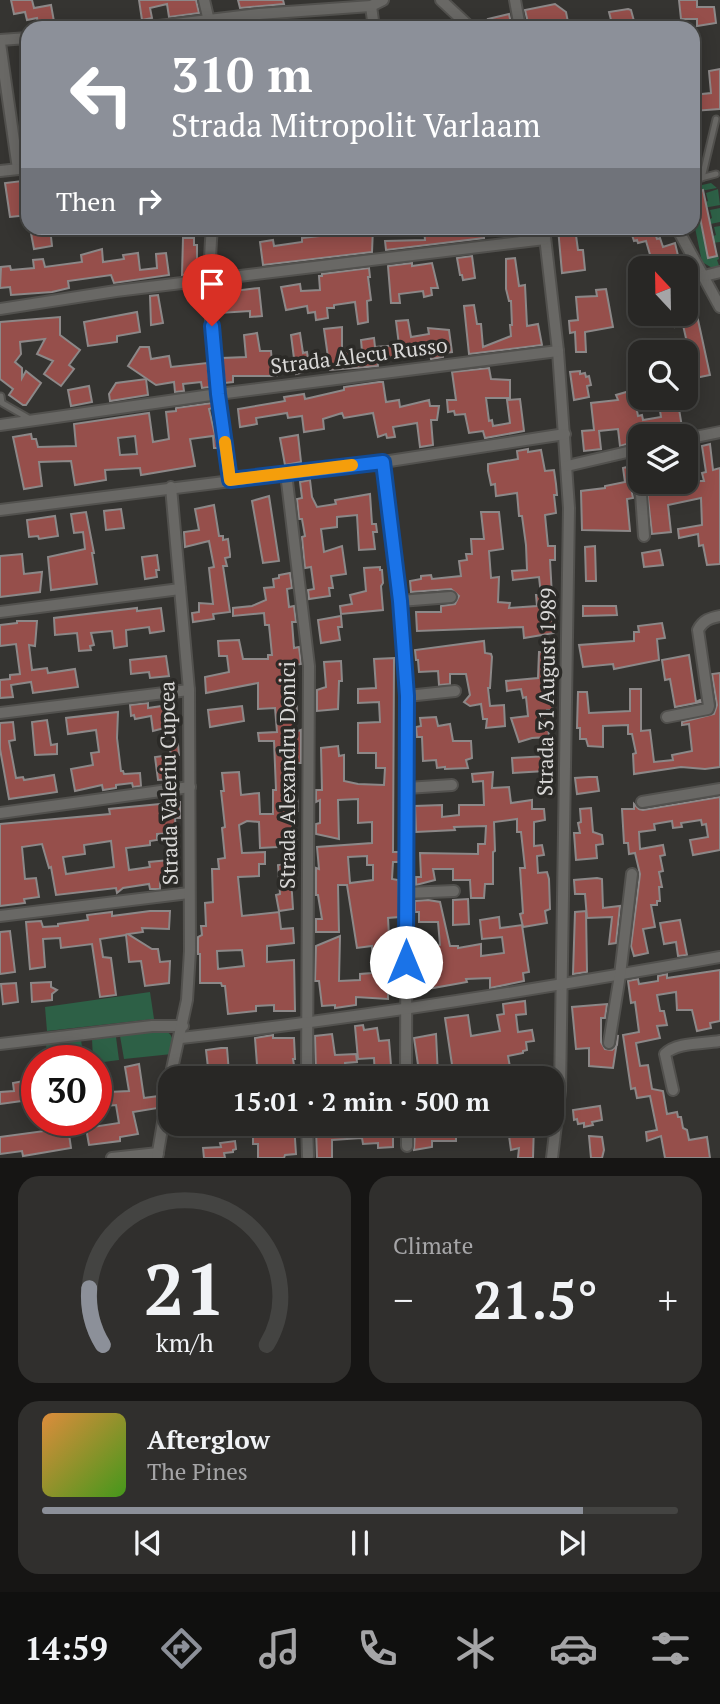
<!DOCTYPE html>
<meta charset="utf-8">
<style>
body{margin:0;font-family:"PT Serif",serif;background:#302f2d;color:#f1f3f6;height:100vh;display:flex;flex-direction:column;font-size:26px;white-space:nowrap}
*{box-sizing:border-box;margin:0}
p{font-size:23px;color:#a5a5a7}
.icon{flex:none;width:38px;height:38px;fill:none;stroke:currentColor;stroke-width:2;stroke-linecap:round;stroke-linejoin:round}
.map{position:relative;height:1158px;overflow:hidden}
.panel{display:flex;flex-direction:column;gap:18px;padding:18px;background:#161514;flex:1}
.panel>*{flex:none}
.hud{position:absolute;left:21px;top:21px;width:679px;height:214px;border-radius:21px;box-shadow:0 4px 18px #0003,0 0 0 2px #444442;background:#8c9099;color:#fff;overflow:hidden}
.needle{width:46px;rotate:338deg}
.buttons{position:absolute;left:628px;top:256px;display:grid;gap:14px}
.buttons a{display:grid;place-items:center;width:70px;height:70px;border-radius:14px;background:#282725;box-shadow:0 4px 18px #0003,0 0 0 2px #444442;font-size:35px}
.speed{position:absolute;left:21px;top:1045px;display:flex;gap:14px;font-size:35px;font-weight:700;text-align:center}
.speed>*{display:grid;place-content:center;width:91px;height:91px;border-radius:50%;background:#282725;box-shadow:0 4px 18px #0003,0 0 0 2px #444442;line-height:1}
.speed .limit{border:10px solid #d22;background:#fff;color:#111}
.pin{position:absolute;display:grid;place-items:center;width:60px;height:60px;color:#fff;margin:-72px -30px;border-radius:50% 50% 50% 0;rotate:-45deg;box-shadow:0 0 7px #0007}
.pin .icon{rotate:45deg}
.me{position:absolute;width:77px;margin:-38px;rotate:0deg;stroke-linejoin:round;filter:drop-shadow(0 0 5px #0008)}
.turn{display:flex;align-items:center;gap:24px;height:147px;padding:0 35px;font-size:32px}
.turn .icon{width:91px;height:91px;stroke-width:2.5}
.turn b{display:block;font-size:49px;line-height:60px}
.then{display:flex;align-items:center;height:66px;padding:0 35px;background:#0003;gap:14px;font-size:26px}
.big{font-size:52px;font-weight:700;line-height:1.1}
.panel .tile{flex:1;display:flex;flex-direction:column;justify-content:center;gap:10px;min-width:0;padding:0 24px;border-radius:21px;background:#302f2d}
.panel .dial{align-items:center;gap:0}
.dial svg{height:182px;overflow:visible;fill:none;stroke:#444442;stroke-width:7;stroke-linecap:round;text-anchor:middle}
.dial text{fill:#f1f3f6;stroke:none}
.song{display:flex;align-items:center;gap:21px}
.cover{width:84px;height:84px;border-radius:10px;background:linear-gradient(135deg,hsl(30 70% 55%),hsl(100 70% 35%))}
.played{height:7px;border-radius:4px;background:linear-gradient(90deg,#8c9099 85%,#444442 85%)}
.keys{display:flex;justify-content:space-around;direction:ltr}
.heat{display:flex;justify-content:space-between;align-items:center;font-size:38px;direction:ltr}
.panel .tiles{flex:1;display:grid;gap:18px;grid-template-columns:1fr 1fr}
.tile:last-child{grid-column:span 2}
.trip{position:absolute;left:158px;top:1066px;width:406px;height:70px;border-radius:21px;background:#282725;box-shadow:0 4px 18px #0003,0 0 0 2px #444442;font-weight:700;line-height:70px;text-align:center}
.tab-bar{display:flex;height:112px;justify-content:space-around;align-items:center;background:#10100f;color:#a5a5a7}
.tab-bar .icon{width:49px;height:49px}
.tab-bar .selected{color:#8c9099}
.tab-bar b{font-size:32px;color:#f1f3f6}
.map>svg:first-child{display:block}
.green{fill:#2d6046}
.building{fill:#964f4b;stroke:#8c8888;stroke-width:2;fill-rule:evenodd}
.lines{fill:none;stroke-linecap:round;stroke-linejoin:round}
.service-casing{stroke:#52514e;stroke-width:9}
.minor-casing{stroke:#52514e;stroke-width:14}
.service{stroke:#696865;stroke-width:5}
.minor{stroke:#696865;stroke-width:10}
.route-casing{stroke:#114b97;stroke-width:18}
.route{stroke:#1a73e8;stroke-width:12}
.slow{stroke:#f59e0b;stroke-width:12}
.labels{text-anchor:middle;stroke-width:7;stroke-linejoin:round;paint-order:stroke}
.street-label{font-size:21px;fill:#d9d8d7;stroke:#2b2a27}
</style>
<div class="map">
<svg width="720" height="1158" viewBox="0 0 720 1158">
<rect width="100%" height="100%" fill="#353431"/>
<g class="green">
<path d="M711,183L717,188L695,192L698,205L708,201L706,193L718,189L720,205L698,209L701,223L712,218L710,210L720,208V222L701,226L704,240L716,235L714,227L720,226V242L705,244L708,258L718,254L719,259L717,260L720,268L714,269L702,262L693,218V187Z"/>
<path d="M150,992L154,1019L47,1031L45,1007Z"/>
<path d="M164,1030C175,1035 173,1043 172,1054L124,1059L120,1036Z"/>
<path d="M116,1037L119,1060L96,1063V1060H93L92,1039Z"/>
<path d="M81,1040L84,1060H49L46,1045Z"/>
</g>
<g class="building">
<path d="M11,0H32L34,8L51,5L55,27L39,28L37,18L27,20L25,12L14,14Z"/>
<path d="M139,0H196L199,13L169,17L167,4L150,8L152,18L142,20Z"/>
<path d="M238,0H283L284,4L240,8Z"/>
<path d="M679,0H697V7H714L716,23L697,26V19H681Z"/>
<path d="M555,4L566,12L568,22L558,23V21L529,27L525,10Z"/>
<path d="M628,9L631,10L634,21L626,23V27L613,28L609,12Z"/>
<path d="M509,14L512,28H491L488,19Z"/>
<path d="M720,69V109L693,111V95L711,93L709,71Z"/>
<path d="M22,181L28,215L10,217L5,183Z"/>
<path d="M703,190L717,256L708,258L695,192Z"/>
<path d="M30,228H50L52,246L34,249Z"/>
<path d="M328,228H373L372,252L263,265L260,242L273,240L274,246L302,242V238L328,235Z"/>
<path d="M424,228H433L434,233L453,230L452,228H465L468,235L484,233V238L386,250L385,241L425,240Z"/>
<path d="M558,228H575L578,250H583L585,270L562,273Z"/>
<path d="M636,228H653L657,239L660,238L663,247L675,243L681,268H645L643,260L651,258L646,241L638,243L637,240L634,241L630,229Z"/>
<path d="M183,238H194V245H197V273L182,275Z"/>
<path d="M102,249L103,262L124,259L123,255L138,253L140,270L157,268L156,254L166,253L169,275L114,283L111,275L68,281L69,288L52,292L11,295L10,287L0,288L1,267L10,266L11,270L34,268L33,260L43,259L45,267L82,262L81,255Z"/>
<path d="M472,256L475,278L463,280L462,275H460L457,258Z"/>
<path d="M515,258L519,286L525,285L527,326L538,324L542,345L469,354L464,306L474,305L477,324H481L483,347L511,336L510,325H512L511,301H509L506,289V259Z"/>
<path d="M412,263V266L432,263L438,288H431L432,295L424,297L423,291L399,294L400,303H391L388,266Z"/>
<path d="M369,268L370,277H368L371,300L367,301L368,322L358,324L355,302L334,305V308H327L328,318L316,320L315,312L308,313L307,306L286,310L281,287L300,284L301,291L320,290L319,276H322V274Z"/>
<path d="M690,283L710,375L695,378L683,325L675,327L672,313H686V284Z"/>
<path d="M259,288L262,316L250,317V311L219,313L218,293Z"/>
<path d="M606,289L613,327L585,332L586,352H576L575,332L570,333L569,321L578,320L576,297L597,296L596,290Z"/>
<path d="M158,295L163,323L151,325L150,296Z"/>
<path d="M137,312L140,332L117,336V342L88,346L84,322Z"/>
<path d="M60,317V335L80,350L69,365L74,369L61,386L44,374L53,361L37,354L45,339L20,342L21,354L15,362L22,368V378L26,371L41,383L26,405H23L9,395L13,389L0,379V322Z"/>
<path d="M408,320L411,337L429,334L428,328L449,330L452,352L443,353V357L431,359L430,354L401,357L377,359L378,366L330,370L329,366L296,374L291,335L300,333L303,353L307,352L308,359L311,360L328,357L324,329L342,327V352L362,351L361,340L374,338L375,347L399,345L396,321Z"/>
<path d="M257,333L260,351H271L272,363H276L277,376H233V382L225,383L222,358L246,357L244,335Z"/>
<path d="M140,347H149L151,359L169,356L171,367L207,363L210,387L202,388L201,382L183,384L184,391L175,392L174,382L156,385L128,366Z"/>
<path d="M489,368L491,379L510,380V398H486L489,421L492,420L493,426L510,423L507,400L520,399L524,431L485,438L483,431L469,433L465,414L455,415L454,411L448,412L447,400H456L452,372Z"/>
<path d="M580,371V374L585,373L586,377L589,376L591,385L587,386L589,397L574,400L570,372Z"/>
<path d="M146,379L148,395L110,401L109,394L116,383Z"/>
<path d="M379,382H383L386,402L399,400L400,407L429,400L430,406H439L437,420H431L433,445L420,447L417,423L393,427L395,437L387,438L386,434L378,437L373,413L344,418L342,413L323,419L324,429L304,432L302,416L288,418L287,413L256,418L257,424L240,427L238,409L285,401L284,397L304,394L305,399L344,390V387Z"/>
<path d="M89,386L92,402L71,406L68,390Z"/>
<path d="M633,390L638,416L642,415L643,420L661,417L660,411L679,409L682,427L678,428L679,433L665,436H640L633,439L634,442L620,446L618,429L599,431L601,449L584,451L582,431L594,430L591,403L618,400L616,395Z"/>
<path d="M212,403V408L209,409L218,448H214L213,436L190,439L195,466L141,475L140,468L105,470L106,480L75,485L71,461L39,462L42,486L24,489L13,437L31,434L32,439H36L38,447L76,446L74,424L149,413L153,442L169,439L166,412L176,411V408ZM135,436L137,454L120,455L118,438Z"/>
<path d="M298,435L301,462L285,465L280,438Z"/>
<path d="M710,444L713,470L720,468V564L707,565L703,545L699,546L698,534L679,538L678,529L702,525L701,498L668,505L671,532L652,534L646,481H704L702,473L706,472L702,446Z"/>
<path d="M528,449V452L541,450L545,471L554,470L556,484L557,495H554L556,513L545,515L548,546H555V560H550L552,596L550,602L554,633L524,638L523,627L417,631L416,612H441V606L455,604L459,596L451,589L411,592L410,581L421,579V576L431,575L432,579L461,576L459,561L467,560L466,554H472L471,539H484L481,512H499L503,549L489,551L491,578L499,577L498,602L510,603L509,608L537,606L536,595H541L539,577L513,580L512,571L527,570L526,545L522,516H519L517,493L496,496L495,484L491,485L488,471V464L518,459L517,451Z"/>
<path d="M627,467L633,498L627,499L630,531L582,530L581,491L605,488V486L625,482L623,468Z"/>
<path d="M310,480L312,497L317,507L336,504L335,500L370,494L372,524H376L377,532H373L375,549L359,550L357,515L337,517V527L321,529L324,552L342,546L346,574L331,576L333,588H329L330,596L309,599L308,590L314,589L311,567L305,568L302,537L305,536L302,519H299L297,499L302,498L300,482Z"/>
<path d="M269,496L279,561L263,563L252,501Z"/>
<path d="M214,505L219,536H223V540L228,539L230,554V557L225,558L227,566H223L230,612L213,614L214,619L193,622L192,613L199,612V603L213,604L209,568L214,567L209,541L185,547L184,532L199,530L195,509Z"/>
<path d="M121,509L124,528L106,530L104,511Z"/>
<path d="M86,512L94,553H92L97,584L51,590L48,557L85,549L83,532L74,533L71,514Z"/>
<path d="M55,516L58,536L39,539L38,536L29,537L27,520Z"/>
<path d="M595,546L596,581H586L585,547Z"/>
<path d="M660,550L663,565L644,567L642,553Z"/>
<path d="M22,554L24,574L42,572L40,592L0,597V556Z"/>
<path d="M157,555L159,570H156L157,577L145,579L142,557Z"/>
<path d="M380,567V570H382L383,583L381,586L383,610L341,614L340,606L352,604L350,595L366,591L364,568Z"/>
<path d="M290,573L292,588L287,589L289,607L294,606L296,622H292L294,648L299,647L301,664L295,665L297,713H293L295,732L301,730V763H295L298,811L293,812L292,828L296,827L297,846L260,848L259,822L247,821L239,825L242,853L265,852V864H259V876L238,877L242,916L279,912L281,929L293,928L294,943L267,946V962L294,960L295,1011H274V1005L256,1006V1011L228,1014L225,986H222L221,983H200V954H198V937L202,935L201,926H206L205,903L213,902L212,869H219L218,859L225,858L222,828L225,827L221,791H224L222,773L239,772L241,795L259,793L260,814H273V790H276L274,741H259L258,733L277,732L275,708L258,709V683L206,693L205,677L229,672L227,656H219L218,641L239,640L243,659H268V655H272L269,625H265L264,613L233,616V608L252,606L266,600L264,588L274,587L273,579L279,578V575ZM242,950L244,966L218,969L217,951Z"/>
<path d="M583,606H616L617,615L583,616Z"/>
<path d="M137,608V611L161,608L164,631L150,633L149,627L126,630L127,646L114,648L112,631L91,633L94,645L90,646L91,650L79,651L77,633L55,635L54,618Z"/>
<path d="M341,616L342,627H338L340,640L321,643L318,620Z"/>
<path d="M17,621H37L35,646L29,645L32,670L47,668L48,673L75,669L78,687L33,693L31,682L11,685L13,697L0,698V680L10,679V675L20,674L16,644L0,646V625L17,623Z"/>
<path d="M662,623L665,638L657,639L659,660L614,669L613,664L583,667L579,645L634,641V632H639L638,626Z"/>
<path d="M484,641L485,653L491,654L492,657L490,688H488L490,706L504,705L505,726L486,728L487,719H483L481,704L470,706L464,702L470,695L466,674H450V684L439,685L438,671L419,672L418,660H416L415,650Z"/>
<path d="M539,652H553V710H547L549,737L532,738L519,742L511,718L528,716L526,697L523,698L521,689L507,691L506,681L538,678Z"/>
<path d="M689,655L696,702L700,700L701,702L675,707L670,679L665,680L662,660Z"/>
<path d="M166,656L169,676L150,678L149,672L131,674L130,660Z"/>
<path d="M394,658L393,852H399V862H393L392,879L398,880L399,917L388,918L391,973H398V991L388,992V999L356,997V1005L335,1008V1005L322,1006L319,981H315L316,946L340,936L339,981L360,980V974L372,973V946L357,948L347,885H338L339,932H316V919H322L318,895H316V868L319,869L317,847L372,843V822L358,823V799L338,800L339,839L316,834V824L320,823V800L316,802V790H322L321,748L338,746L339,756L344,755V781L358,784L384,785L385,768H376V753H358V723L380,722L379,702L358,703V689L376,688L374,659ZM367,856V865H373V880L350,883L348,857Z"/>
<path d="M341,661L342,681H339L338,709L317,711V690L326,687L324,662Z"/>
<path d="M720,673V767L705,769L681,767L634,774L633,754L636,753L632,734H628V725L603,726V747L588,746L586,739H580V728H577L578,692H587L589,713L630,711V689H641V731L650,730L654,762L673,760L672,755L692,751L689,724L682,725V722L714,714L717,705L712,674Z"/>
<path d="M148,703V708L169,705L172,726L153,731L151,716L135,719L134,715L131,716L130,705Z"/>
<path d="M242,706L244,721L210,727L208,710Z"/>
<path d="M118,712L117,738L121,771H123L124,774L140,773L141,786L133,787L132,783L116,785V788L103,790L102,785L75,791L71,769L93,765L91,753L99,752L96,730L68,734L66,718Z"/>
<path d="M436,717L438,726L450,724L453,741H471L472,758L466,760L468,768L445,769V767L437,768L436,760L423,761L422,737H417L416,727L421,726L420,718Z"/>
<path d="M47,720L51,745L57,744V754L35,755L32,722Z"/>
<path d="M13,722L15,740L9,741L16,778L23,777L24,780L54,775L57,792L9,799L0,749V723Z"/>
<path d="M178,744L179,755L171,756L172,779L158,780L155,757L171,755L169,745Z"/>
<path d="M549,756V767H545V771L513,773L512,758Z"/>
<path d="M493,772L492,788L509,787L511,803L532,800V809H544L545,820L534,822V846L542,845L544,855L537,856L538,873L547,872L549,879L550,909L545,911L547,923L523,927L520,914L523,913L520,868H525L521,832H517V819L494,822L495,851L493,852V884H485L484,898H471L470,880H453V869H433L435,880L416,885V877H421L420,853L478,854V844H485L486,826L454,827L455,830L416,832L415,806L442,805V817L459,815V805H484L483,781L473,782L472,774Z"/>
<path d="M589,777H597L599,791L577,794L575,778Z"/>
<path d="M720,797V850L693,855L690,840L708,837L706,824L702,825L701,820L681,823L682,827L673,828L672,821L654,824L655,830L639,832L640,849L663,845L665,855L660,856L663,871L659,872L662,887H659L660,901H657V905H651L655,927L643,929L648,953L634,956L631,946L640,874L635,853L629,854L628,843H624L622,809H634V804L639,809L643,810Z"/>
<path d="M180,802V818H175L176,833L157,834V840L150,841V845L126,848L129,870L150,867L149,862L169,860L171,881L160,882V889H150L149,884L123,888L117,893L116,888L56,895L51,867L49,868L42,844L22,847L25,879L36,878L39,897L24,899L25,903L0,906V824L110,814L109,809ZM111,841L114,867L66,874L63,857L85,854L84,845Z"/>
<path d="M591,808L593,832L602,835L603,844L596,845L597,858L576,860L574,833H580L578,823L581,822L580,809Z"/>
<path d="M294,863L295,877L291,878L293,909L279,911L276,895L280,894L278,865Z"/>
<path d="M597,878L602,879L603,908L620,906L616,943L609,944L612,917L587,918L585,894H575L574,880Z"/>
<path d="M468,899L469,924L453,925V900Z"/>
<path d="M428,900L440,902L450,946H458V948L481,944V956L504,953L502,937L482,939L480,920L499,917L500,928L522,925L529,972L523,973L524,981L490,988V978L466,979L467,982L433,988L428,958L416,960L415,953V949L440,945L438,922H419V912H415V901Z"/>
<path d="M150,911H170L169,929L142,928L143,932L128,934L152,949H158L160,962L170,961L169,983L145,986L141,961L129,962L126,935L100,939L103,957L111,958L116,995L100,997L92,944L61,948L60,938L43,939L45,967L30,969L26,922L41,921L43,927L58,926V924L88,920L87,915L112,912V916Z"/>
<path d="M586,911L587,972L573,974L575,912Z"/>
<path d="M680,920L687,955L678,956L676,942L664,944L660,923Z"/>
<path d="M10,931L15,972L0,974V932Z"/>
<path d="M720,970V1021L710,1023L711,1028L697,1031L692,1010H677L676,992L657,995L660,1011H664L667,1025L657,1026L660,1038L636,1043L640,1066L648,1065L652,1089L663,1091L667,1114L677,1112L678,1117H681L683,1128L687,1130L689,1140L707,1137L710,1158H665L661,1136L647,1141L646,1132L657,1130L650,1096L637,1098L635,1088L631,1089L623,1035L639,1032L635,1002L631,1003L628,981L638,979L639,984L658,981V976L667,974V978Z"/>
<path d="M51,982V987L57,990L52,994V1000L32,1002L31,983Z"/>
<path d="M16,983L18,1002L3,1004L1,984Z"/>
<path d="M525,1001L526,1014L516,1015L518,1032L532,1030L534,1041L526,1042L527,1050L523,1051V1053L508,1056L510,1067L500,1069V1073L477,1078H454L445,1018L468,1015L471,1036L500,1031L497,1015L504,1014L503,1004Z"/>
<path d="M607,1004L605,1018H601V1042L605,1049L612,1050L617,1045L618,1035L613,1068L589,1066V1048L576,1049L572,1007Z"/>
<path d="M363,1025L364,1030L377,1028L379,1041L389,1040L392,1078H375L374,1058L358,1059L355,1026Z"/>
<path d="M332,1034L335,1055L356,1054L357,1062L345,1063V1078H323V1075L316,1073L315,1036Z"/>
<path d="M436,1034L438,1076L420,1078L414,1038Z"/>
<path d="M273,1035V1038H294L295,1059H293L296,1078H258L255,1038Z"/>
<path d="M221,1048H227L229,1073L209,1076L206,1050Z"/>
<path d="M139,1064L144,1098L159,1096L158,1108L133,1112L138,1134L120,1137V1141L89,1145L86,1128L119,1123L116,1105L96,1107V1071L105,1069L109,1092L129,1091L125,1067Z"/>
<path d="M29,1080L32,1098L29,1100L0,1104V1092L14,1091L13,1083Z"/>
<path d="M600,1106L602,1120L592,1122L593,1125L584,1127V1123L578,1124L577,1119L574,1120L573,1110Z"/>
<path d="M50,1120H67L71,1148L23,1156L22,1151L0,1154V1137L52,1130Z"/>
<path d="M253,1124H294L296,1154L285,1155L284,1158H258V1144H253Z"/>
<path d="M425,1124H456V1141H432V1147L414,1150L415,1133H426Z"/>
<path d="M510,1124H534L533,1158H518L519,1148L511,1150L508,1129L511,1128Z"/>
<path d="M355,1125V1129L369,1128L393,1134V1147L378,1148V1143L363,1144L362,1138L332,1140V1158H317L316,1129Z"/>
<path d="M589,1136L602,1137L604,1150L602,1158H591Z"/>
<path d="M235,1141L236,1149L233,1150V1152L224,1153L225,1158H204L203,1148L221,1147L220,1143Z"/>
</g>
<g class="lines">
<defs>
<g id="service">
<path d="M702,178L716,119"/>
<path d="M693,180L716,174"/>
<path d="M1,396L2,403L30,419"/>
</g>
<g id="minor">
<path d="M204,0L209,21"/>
<path d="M441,0L471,28"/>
<path d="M515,0L520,28"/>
<path d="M371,6L374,28"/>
<path d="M142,28L259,14L371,6L383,0"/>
<path d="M0,40L28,38"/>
<path d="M0,43L18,169"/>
<path d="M0,171L28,168"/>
<path d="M212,228C204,312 219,397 230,480"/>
<path d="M544,228L558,351L569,508L560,1091L552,1158"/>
<path d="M677,228L720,307"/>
<path d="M704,276L720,272"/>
<path d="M0,309L116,291L545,239"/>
<path d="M0,425L218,394L558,351"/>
<path d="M686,439L720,432"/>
<path d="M632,451L641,494L644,536"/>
<path d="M383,462L400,601L407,696L406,1078"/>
<path d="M567,466L640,449"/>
<path d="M286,473L309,666L307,1078"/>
<path d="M0,510L383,462L565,434"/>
<path d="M400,601L451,597"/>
<path d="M0,612L180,589"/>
<path d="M407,696L455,691"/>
<path d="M0,713L189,690"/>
<path d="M667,717L708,709L709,706L698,630C703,620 710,618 720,616"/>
<path d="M407,788L452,785"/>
<path d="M642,802L720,789"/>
<path d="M0,813L190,787"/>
<path d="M406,893L454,891"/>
<path d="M0,916L189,893"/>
<path d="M181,1038C361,1018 541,989 720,957"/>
<path d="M609,1043L620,975L632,874"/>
<path d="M0,1044L152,1026H183"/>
<path d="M170,1078L187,1000L190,951L189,690L171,487"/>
<path d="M673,1090L665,1054C676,1042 704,1044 720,1041"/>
<path d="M307,1124L308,1156"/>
<path d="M407,1124V1146"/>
<path d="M112,1158L158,1153"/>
<path d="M157,1158L170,1081"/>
</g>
</defs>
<use href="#service" class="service-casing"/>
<use href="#minor" class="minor-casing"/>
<use href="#service" class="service"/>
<use href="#minor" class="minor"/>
</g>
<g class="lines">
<defs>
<path id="route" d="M212,326L218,394L230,480L383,462L400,601L407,696L406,962"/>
</defs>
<use href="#route" class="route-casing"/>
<use href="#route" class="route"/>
<path class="slow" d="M225,442L230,480L352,465"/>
</g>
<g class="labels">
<g class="street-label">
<text transform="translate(359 356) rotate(-7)" y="7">Strada Alecu Russo</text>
<text transform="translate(547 692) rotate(-89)" y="7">Strada 31 August 1989</text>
<text transform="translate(288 775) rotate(-90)" y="7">Strada Alexandru Donici</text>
<text transform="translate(169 783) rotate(-91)" y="7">Strada Valeriu Cupcea</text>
</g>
</g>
</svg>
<div class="buttons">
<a><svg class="needle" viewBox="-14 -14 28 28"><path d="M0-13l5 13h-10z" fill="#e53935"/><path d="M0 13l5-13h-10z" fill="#a5a5a7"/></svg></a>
<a><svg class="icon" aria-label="search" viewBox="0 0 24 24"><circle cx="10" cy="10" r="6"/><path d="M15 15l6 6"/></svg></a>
<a><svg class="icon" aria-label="layers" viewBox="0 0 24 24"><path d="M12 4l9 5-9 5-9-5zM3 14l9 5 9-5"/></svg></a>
</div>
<div class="speed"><div class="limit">30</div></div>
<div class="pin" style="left:212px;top:326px;background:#d93025"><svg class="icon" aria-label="arrive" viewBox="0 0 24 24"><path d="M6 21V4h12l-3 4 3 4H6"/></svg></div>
<svg class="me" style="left:406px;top:962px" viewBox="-20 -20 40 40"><circle r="19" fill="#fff"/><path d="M0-13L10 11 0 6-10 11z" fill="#1a73e8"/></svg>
<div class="trip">15:01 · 2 min · 500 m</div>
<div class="hud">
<div class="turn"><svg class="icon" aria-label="left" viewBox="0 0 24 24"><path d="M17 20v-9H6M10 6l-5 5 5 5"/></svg><div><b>310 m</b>Strada Mitropolit Varlaam</div></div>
<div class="then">Then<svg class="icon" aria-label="right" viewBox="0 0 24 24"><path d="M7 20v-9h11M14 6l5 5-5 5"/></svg></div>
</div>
</div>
<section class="panel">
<div class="tiles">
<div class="tile dial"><svg viewBox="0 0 100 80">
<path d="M14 69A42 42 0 1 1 86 69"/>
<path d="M14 69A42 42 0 0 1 8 44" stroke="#8c9099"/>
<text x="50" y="56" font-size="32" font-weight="700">21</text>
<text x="50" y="72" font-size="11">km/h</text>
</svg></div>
<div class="tile"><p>Climate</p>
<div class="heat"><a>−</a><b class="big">21.5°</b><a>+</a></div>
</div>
<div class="tile">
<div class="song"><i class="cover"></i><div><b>Afterglow</b><p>The Pines</p></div></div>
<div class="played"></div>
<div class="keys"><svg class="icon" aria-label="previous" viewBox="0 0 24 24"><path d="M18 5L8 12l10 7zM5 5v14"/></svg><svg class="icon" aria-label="pause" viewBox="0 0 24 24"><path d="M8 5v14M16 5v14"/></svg><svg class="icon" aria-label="next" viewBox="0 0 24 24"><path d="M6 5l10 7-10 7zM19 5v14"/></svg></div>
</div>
</div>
</section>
<nav class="tab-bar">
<b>14:59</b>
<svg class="icon selected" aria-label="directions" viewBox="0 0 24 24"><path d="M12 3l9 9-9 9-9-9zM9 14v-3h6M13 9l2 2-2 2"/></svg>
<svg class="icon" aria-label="music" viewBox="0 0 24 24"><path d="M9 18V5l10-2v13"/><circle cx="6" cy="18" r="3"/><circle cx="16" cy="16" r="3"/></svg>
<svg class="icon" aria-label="phone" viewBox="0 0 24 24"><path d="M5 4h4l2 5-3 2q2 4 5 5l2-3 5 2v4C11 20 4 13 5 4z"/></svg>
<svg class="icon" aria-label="climate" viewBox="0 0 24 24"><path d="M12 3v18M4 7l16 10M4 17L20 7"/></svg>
<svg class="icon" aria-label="car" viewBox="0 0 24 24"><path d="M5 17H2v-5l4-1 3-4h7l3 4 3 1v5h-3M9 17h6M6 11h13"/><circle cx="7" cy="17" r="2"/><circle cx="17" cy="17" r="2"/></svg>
<svg class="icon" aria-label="filters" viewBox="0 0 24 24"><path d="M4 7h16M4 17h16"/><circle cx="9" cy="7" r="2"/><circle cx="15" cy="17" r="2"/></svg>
</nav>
